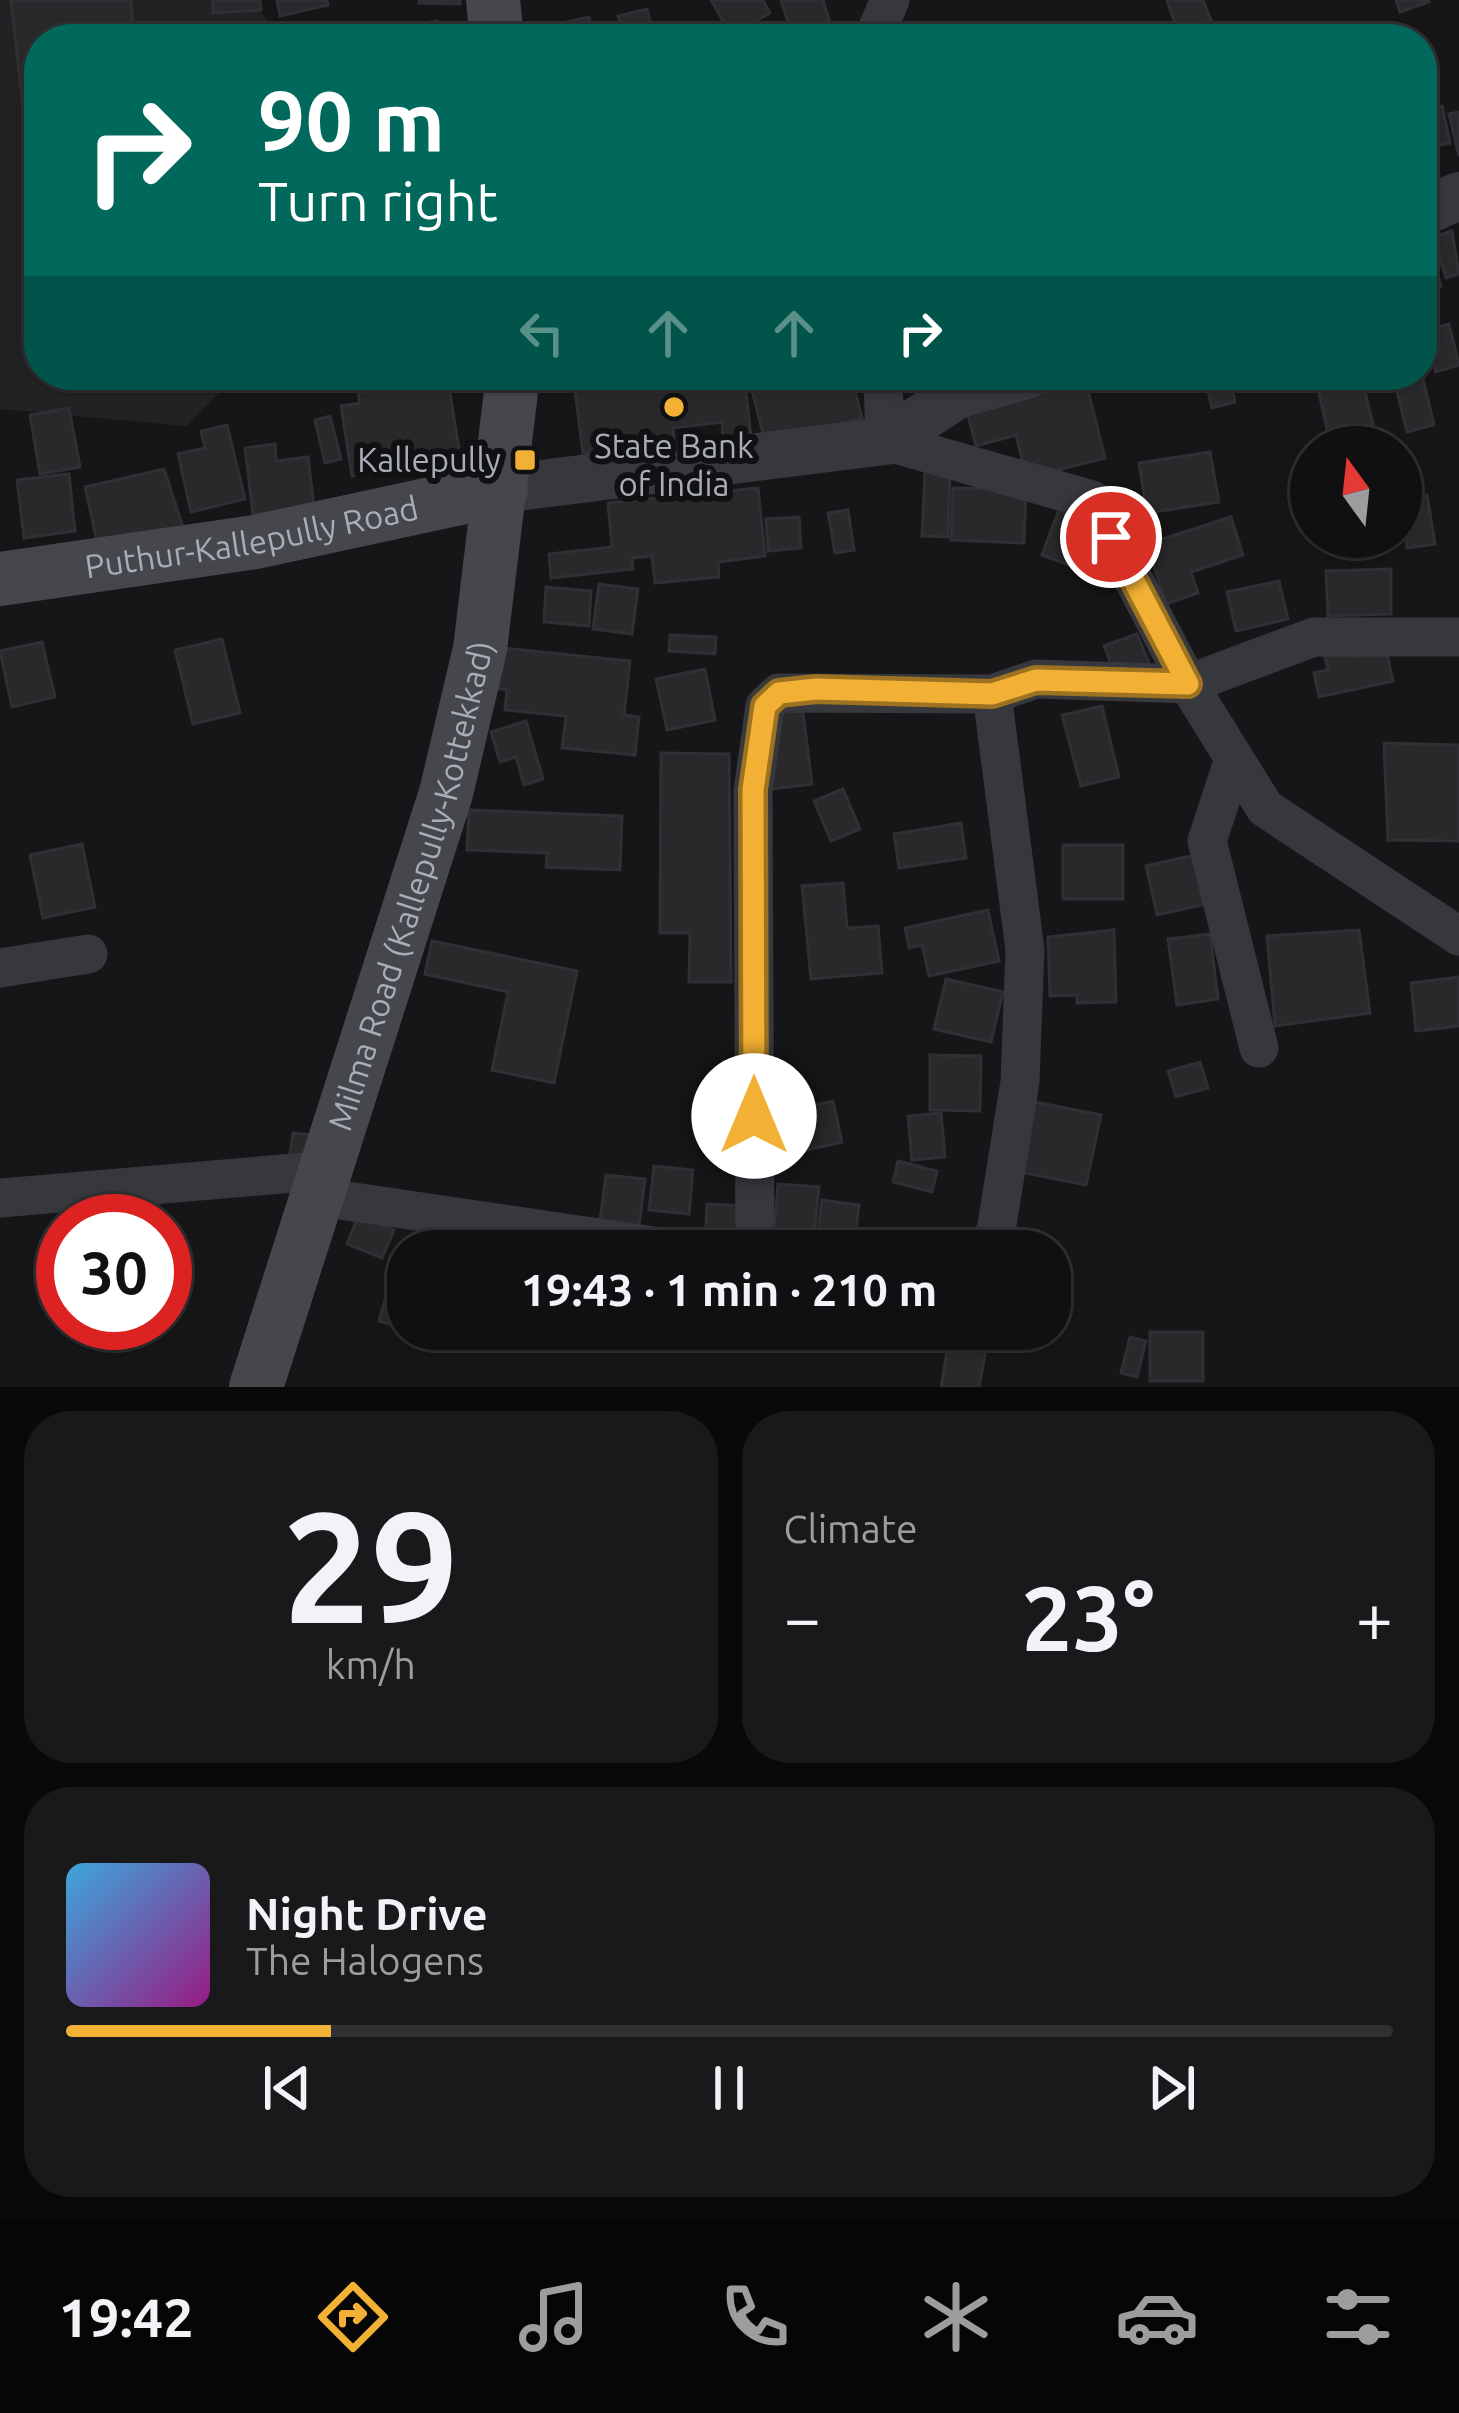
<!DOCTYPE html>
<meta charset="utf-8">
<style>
body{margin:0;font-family:Ubuntu,sans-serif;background:#19191b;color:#f1f3f6;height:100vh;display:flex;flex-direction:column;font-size:45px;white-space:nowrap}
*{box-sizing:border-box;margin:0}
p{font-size:39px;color:#9c9d9f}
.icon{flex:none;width:66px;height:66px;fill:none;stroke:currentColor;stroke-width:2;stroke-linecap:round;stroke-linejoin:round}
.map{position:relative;height:1387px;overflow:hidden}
.side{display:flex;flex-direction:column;gap:24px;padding:24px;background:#09090a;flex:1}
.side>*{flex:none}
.guide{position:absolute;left:24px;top:24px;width:1413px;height:366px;border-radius:48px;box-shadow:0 3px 9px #0004,0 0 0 3px #303032;background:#00695c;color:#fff;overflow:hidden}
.needle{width:78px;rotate:345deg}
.controls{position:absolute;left:1290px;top:426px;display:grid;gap:24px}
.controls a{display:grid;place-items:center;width:132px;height:132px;border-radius:50%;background:#101012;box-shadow:0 3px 9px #0004,0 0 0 3px #303032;font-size:60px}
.speed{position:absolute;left:36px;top:1194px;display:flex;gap:24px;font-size:60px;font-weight:700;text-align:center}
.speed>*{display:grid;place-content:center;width:156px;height:156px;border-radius:50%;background:#101012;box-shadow:0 3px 9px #0004,0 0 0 3px #303032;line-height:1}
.speed .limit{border:18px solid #d22;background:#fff;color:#111}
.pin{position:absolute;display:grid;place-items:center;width:102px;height:102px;color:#fff;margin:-51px;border:6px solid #fff;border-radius:50%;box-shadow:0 3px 12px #0007}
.me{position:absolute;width:132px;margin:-66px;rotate:0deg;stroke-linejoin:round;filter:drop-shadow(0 0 9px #0008)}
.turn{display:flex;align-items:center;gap:42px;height:252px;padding:0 36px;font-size:54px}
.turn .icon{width:156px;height:156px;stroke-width:2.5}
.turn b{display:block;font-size:84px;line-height:102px}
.lanes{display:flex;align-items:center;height:114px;padding:0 36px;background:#0003;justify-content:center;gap:60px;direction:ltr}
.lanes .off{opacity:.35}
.big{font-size:90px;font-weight:700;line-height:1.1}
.side .card{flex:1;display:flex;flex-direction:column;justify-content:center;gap:18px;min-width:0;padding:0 42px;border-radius:48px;background:#19191b}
.side .dial{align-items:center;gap:0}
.dial b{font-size:156px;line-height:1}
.song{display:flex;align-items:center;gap:36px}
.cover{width:144px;height:144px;border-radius:18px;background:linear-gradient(135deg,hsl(200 70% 55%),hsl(310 70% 35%))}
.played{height:12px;border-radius:6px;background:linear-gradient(90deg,#f2b134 20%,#303032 20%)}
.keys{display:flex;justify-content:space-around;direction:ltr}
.heat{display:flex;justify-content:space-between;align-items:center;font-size:66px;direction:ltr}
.side .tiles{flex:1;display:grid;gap:24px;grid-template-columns:1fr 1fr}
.card:last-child{grid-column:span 2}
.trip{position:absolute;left:387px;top:1230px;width:684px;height:120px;border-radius:48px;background:#101012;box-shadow:0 3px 9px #0004,0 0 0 3px #303032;font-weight:700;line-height:120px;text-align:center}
.menu{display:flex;height:192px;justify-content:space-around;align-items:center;background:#060607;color:#9c9d9f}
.menu .icon{width:84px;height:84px}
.menu .active{color:#f2b134}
.menu b{font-size:54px;color:#f1f3f6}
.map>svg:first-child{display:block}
.built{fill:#222225}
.building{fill:#29292c;stroke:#303034;stroke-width:3}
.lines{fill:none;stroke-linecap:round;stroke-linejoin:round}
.minor{stroke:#37383d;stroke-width:39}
.tertiary{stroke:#37383d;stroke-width:48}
.secondary{stroke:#45474d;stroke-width:54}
.route-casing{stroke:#9d7322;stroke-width:30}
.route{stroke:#f2b134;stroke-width:21}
.poi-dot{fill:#f2b134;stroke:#111113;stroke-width:4.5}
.labels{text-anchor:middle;stroke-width:12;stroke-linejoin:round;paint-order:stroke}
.poi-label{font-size:33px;fill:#a8adb8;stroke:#111113}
.street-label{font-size:33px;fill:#a8adb8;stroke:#111113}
</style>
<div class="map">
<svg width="1459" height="1387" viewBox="0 0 1459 1387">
<rect width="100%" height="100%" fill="#161618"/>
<path class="built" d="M0,0H251L282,39H39V375H237L187,426L0,409Z"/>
<g class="building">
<path d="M11,0H131L133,26L98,29L99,39H39V96L22,98Z"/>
<path d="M213,0H260L261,10L213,13Z"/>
<path d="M277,0H327L328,5L280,16Z"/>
<path d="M419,0H460V4L419,3Z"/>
<path d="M711,0H763L770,13L731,35Z"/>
<path d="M781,0H823L833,32L793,39Z"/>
<path d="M1167,0H1203L1211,20L1178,32Z"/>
<path d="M1396,0H1428L1429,2L1400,12Z"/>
<path d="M647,9L655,39H624L618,16Z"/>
<path d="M589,17L594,39H552L549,26Z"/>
<path d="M437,21L440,39H386L384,29Z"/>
<path d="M1442,106L1450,143L1425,148L1422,111Z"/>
<path d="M1459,112V156L1449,114Z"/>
<path d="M1452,231L1459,274L1446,278L1433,237Z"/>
<path d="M1429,244L1441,286L1422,292V246Z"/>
<path d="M1449,324L1459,365L1436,372L1423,332Z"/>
<path d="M355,375H447L464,480L428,486L425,463L352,476L341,406L360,403Z"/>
<path d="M573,375H744L751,436L723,439L722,422L673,428L674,441L583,453Z"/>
<path d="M748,375H851L862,418L766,445Z"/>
<path d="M914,375H948V377L917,384Z"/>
<path d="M1204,375H1229L1235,402L1212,408Z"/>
<path d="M1273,375H1308L1275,385Z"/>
<path d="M1315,375H1361L1377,441L1331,447Z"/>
<path d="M1393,375H1422L1434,425L1407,432Z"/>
<path d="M1085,378L1105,458L1027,478L1016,435L976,446L966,408Z"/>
<path d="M69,408L80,467L40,474L30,415Z"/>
<path d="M330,416L341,459L325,463L315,420Z"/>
<path d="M227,425L245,499L191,512L178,454L205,448L201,431Z"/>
<path d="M275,444L276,461L308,457L314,507L253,514L245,448Z"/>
<path d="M1210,452L1219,502L1147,513L1139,463Z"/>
<path d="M164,469L183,527L98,546L85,487Z"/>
<path d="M925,472H950L948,537L922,536Z"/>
<path d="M69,474L75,531L24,538L17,480Z"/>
<path d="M758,488L765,556L718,562L719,577L655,583L652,556L632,558L633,569L551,578L549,554L612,547L608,503Z"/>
<path d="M953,488L1026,490L1024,543L951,540Z"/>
<path d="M1427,495L1435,544L1407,548L1401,499Z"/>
<path d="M1061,504L1093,516L1074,567L1042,555Z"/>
<path d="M848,510L854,550L835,553L828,513Z"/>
<path d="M799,517L801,548L768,551L766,519Z"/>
<path d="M1231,517L1243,555L1191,572L1198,593L1166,604L1147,544Z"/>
<path d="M1391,569V614L1328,616L1326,571Z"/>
<path d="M1279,581L1288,619L1236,631L1227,592Z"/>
<path d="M599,584L638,589L632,634L593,629Z"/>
<path d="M546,587L591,591L589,626L544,622Z"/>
<path d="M1137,634L1153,673L1120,687L1104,646Z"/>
<path d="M670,635L716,637L715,654L669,651Z"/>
<path d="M222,639L240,713L193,724L175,650Z"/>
<path d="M42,642L55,697L12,707L0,651Z"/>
<path d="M1351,642L1354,657L1386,650L1393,681L1319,697L1314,673L1328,670L1323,647Z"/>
<path d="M502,648L630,661L624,715L639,717L635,755L562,748L566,716L505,710L507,689H498Z"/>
<path d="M705,669L715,720L667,730L656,679Z"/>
<path d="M802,704L812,784L772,789L762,709Z"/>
<path d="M1102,706L1119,777L1081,786L1062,715Z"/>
<path d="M526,721L543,779L524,785L516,757L500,762L491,732Z"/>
<path d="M1384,743L1459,745V841L1388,840Z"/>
<path d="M661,753L729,754L731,982H689L690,933H660Z"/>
<path d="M843,789L860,829L831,841L814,801Z"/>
<path d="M469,810L622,816L620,870L546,867L547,853L467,850Z"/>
<path d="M961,823L966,858L899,868L894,834Z"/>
<path d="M82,844L95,907L43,918L30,855Z"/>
<rect x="1063" y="845" width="60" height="54"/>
<path d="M1208,852L1219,901L1157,915L1146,866Z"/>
<path d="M843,883L847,928L878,926L882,973L811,979L802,886Z"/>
<path d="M988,910L999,961L929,976L922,945L909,948L905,928Z"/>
<path d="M1114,930L1116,1002L1077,1003V995L1050,996L1048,937Z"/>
<path d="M1359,930L1370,1013L1275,1026L1267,936Z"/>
<path d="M1210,934L1218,999L1177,1005L1168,939Z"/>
<path d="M432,941L577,971L554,1083L492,1070L508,992L425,974Z"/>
<path d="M1459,977V1026L1416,1031L1411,983Z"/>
<path d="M946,979L1003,992L991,1042L934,1029Z"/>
<path d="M930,1055L981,1056L980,1111L930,1110Z"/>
<path d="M1200,1062L1208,1088L1176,1097L1168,1071Z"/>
<path d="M833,1101L842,1142L807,1150L797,1109Z"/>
<path d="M1030,1101L1101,1115L1086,1185L1015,1171Z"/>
<path d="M941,1113L945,1157L912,1160L908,1116Z"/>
<path d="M293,1133L315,1135L311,1163L289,1161Z"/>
<path d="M898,1161L937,1171L932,1192L893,1182Z"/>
<path d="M654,1166L693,1170L689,1214L649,1210Z"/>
<path d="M606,1175L645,1179L639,1226L600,1221Z"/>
<path d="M778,1184L819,1187L814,1236L774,1232Z"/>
<path d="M822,1200L859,1205L853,1251L816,1246Z"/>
<path d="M707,1204L747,1206L745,1250L705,1248Z"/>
<path d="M358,1217L394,1230L382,1258L347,1244Z"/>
<path d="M400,1247L414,1251H408V1329H423L422,1334L379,1321Z"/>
<path d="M529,1329H571L570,1345L529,1344Z"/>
<path d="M951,1329L989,1333L979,1387H941Z"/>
<rect x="1150" y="1332" width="53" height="49"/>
<path d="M1130,1337L1146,1341L1137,1377L1121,1373Z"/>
</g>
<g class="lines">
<g class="minor">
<path d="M873,39L890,0"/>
<path d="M883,375L885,441L1092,500L1188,684L1265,808L1459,936"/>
<path d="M1234,759L1207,841L1259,1048"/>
<path d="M0,968L88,954"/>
<path d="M320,1197L688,1251"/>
<path d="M0,1198L329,1170"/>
<path d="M755,1251L753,791L765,706L779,693L992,694L1036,679L1188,684L1314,637H1459"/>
<path d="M984,1251L996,1231L1020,1082L1025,950L992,694"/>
</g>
<g class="tertiary">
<path d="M1422,212L1459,196"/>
<path d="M501,489L885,441L959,394L1027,375"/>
</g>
<g class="secondary">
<path d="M493,0L497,39"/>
<path id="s1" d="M0,579L255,542L501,489"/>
<path id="s2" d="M256,1387L446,793L480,649L513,375"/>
</g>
</g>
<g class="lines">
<defs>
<path id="route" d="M754,1116L753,790L765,706L779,693L816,689L992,694L1036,680L1188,684L1111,537"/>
</defs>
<use href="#route" class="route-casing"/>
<use href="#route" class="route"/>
</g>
<g class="poi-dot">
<circle cx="674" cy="407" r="12"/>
<rect x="513" y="448" width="24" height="24" rx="6"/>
</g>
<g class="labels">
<g class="poi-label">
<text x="674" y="458">State Bank<tspan x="674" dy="38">of India</tspan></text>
<text x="501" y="472" text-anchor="end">Kallepully</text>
</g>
<g class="street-label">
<text dy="12" stroke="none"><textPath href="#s1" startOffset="255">Puthur-Kallepully Road</textPath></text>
<text dy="12" stroke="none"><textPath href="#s2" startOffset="525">Milma Road (Kallepully-Kottekkad)</textPath></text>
</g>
</g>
</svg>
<div class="controls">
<a><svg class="needle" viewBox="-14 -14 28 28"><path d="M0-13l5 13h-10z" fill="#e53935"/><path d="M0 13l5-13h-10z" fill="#9c9d9f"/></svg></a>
</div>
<div class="speed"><div class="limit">30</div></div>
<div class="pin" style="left:1111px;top:537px;background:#d93025"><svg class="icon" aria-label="arrive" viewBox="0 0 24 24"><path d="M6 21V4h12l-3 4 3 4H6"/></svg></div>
<svg class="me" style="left:754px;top:1116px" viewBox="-20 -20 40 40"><circle r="19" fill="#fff"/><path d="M0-13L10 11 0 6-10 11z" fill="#f2b134"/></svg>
<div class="trip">19:43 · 1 min · 210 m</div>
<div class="guide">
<div class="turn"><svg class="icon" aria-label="right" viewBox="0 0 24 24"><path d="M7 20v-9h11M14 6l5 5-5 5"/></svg><div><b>90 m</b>Turn right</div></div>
<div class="lanes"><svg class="icon off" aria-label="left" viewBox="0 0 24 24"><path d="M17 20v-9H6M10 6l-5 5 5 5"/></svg><svg class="icon off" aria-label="ahead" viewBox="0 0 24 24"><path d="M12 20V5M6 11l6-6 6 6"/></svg><svg class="icon off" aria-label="ahead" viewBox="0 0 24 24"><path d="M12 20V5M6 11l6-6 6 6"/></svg><svg class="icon" aria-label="right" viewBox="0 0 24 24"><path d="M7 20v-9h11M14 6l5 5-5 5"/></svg></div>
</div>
</div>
<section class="side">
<div class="tiles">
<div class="card dial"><b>29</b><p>km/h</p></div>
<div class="card"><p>Climate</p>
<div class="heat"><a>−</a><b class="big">23°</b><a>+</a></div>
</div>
<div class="card">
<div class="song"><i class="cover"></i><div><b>Night Drive</b><p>The Halogens</p></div></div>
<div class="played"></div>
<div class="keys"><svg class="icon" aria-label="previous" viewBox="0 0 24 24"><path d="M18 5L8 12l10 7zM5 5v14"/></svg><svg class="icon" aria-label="pause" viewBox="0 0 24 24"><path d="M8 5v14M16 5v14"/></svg><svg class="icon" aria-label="next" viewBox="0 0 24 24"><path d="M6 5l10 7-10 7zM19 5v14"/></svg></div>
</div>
</div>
</section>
<nav class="menu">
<b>19:42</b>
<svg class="icon active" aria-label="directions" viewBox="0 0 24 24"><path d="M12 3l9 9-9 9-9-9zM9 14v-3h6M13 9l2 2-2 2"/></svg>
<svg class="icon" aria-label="music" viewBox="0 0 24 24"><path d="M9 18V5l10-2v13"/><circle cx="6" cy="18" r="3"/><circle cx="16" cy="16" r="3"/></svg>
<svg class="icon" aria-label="phone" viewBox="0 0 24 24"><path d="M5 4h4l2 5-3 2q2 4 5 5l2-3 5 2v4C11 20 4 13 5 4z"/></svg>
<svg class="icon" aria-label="climate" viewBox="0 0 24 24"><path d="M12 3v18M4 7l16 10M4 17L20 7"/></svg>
<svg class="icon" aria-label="car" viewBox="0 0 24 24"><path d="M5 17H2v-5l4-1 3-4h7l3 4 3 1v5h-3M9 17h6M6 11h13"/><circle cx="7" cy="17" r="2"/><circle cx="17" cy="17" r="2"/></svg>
<svg class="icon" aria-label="filters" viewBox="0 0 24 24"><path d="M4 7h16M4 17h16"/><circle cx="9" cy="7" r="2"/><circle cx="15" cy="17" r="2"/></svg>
</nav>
